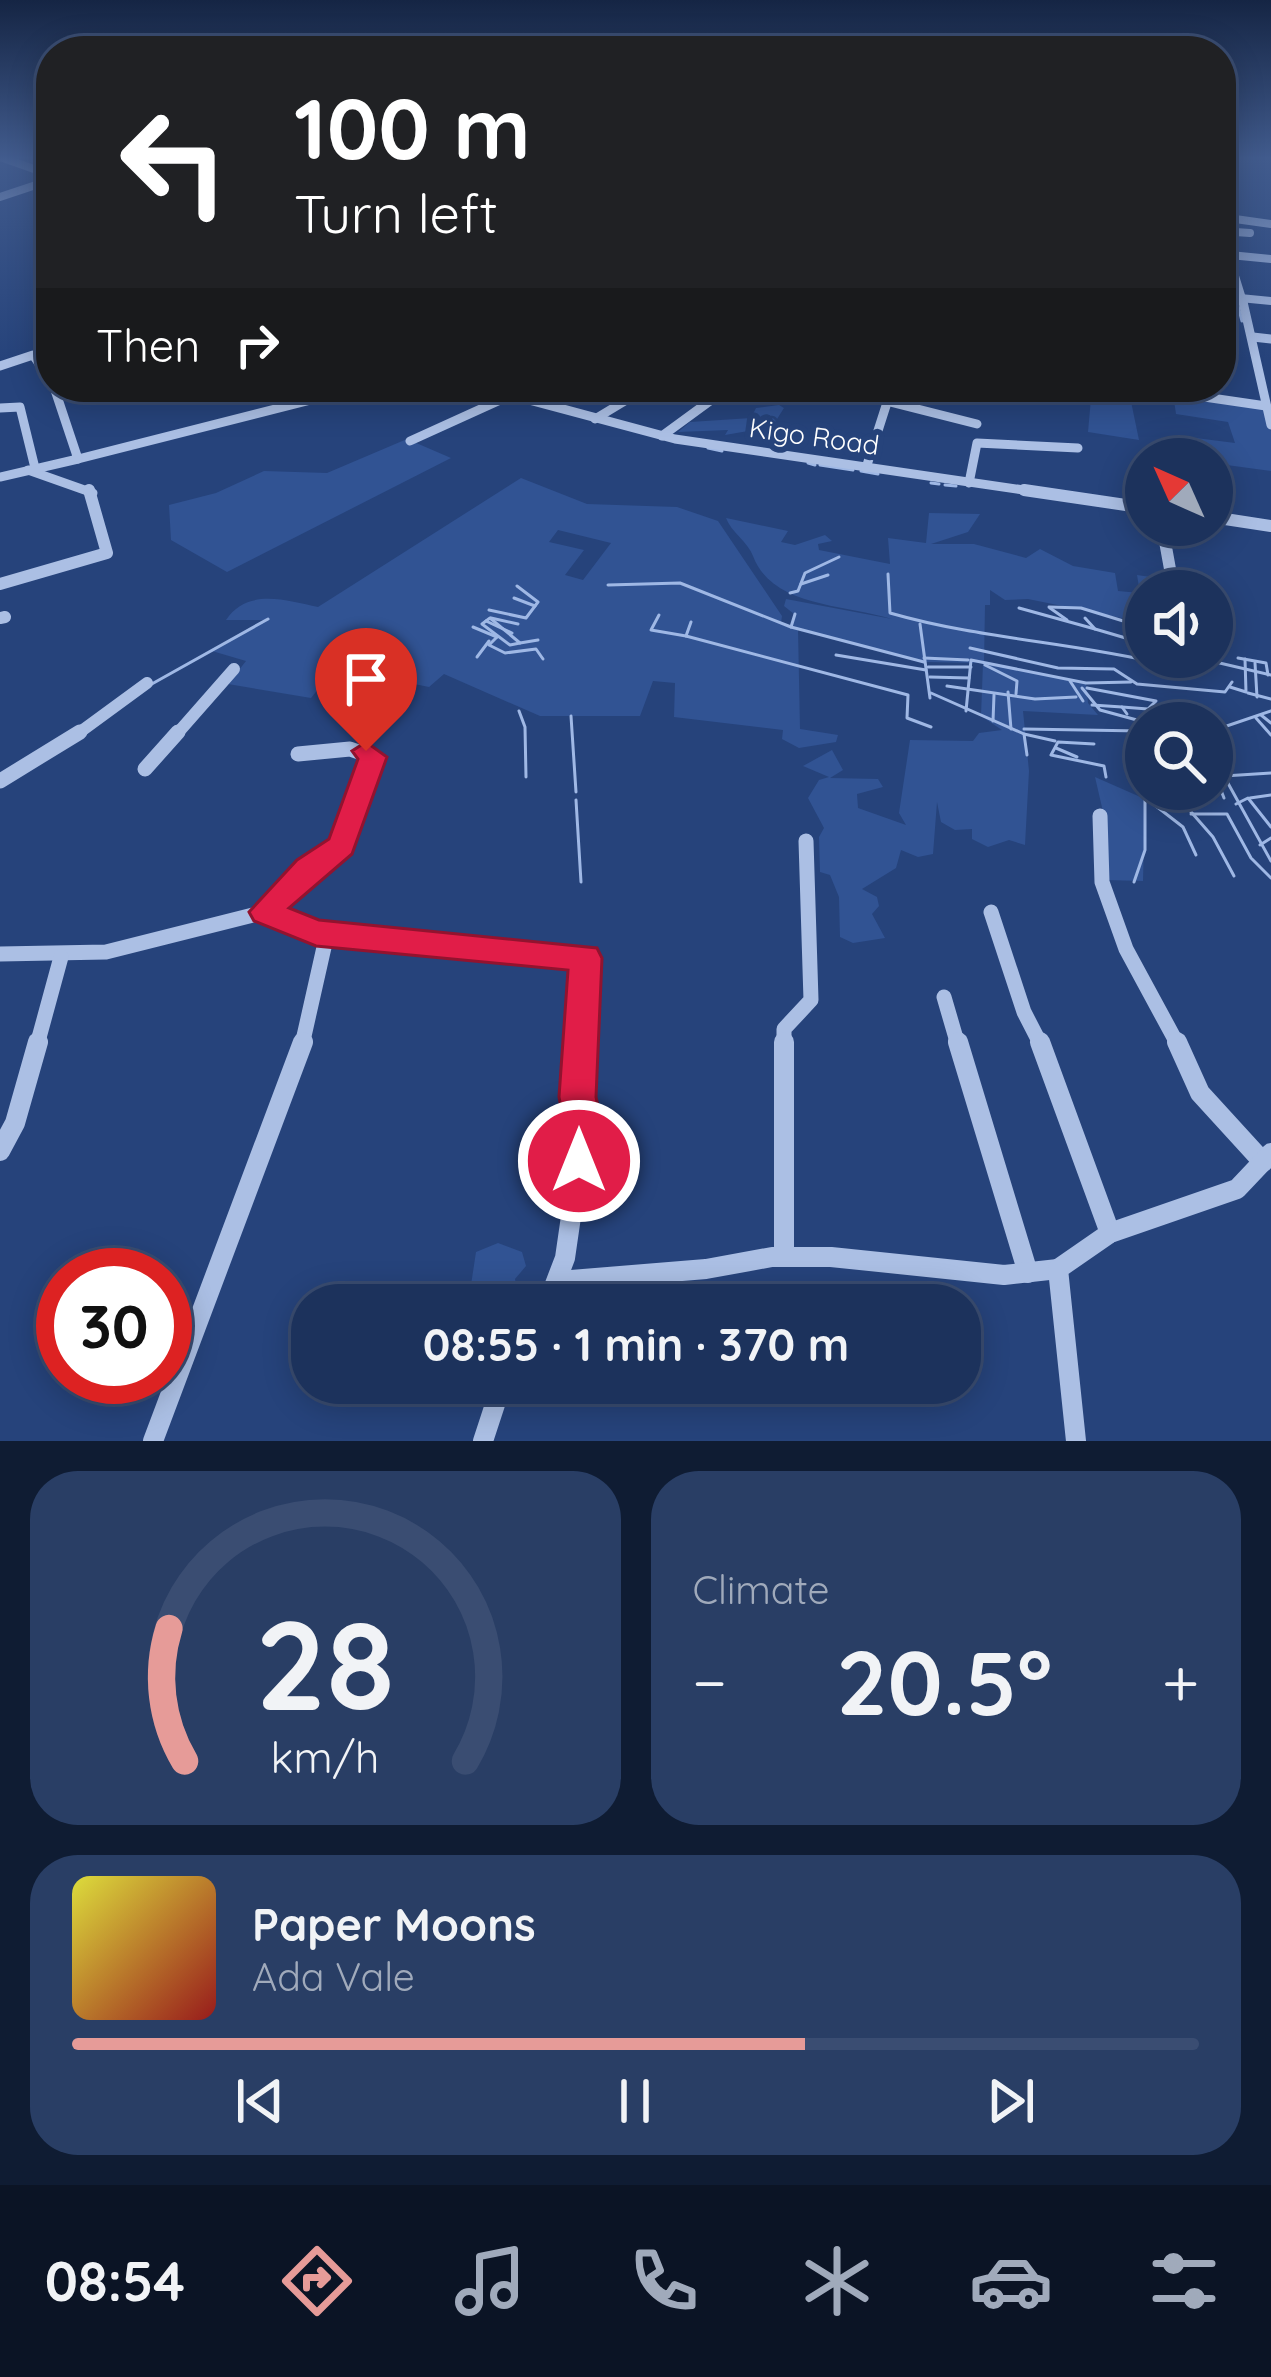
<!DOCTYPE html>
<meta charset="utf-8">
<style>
body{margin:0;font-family:Quicksand,sans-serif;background:#293e65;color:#f1f3f6;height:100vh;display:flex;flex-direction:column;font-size:45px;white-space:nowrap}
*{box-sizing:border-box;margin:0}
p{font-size:39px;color:#a0aabb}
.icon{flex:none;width:66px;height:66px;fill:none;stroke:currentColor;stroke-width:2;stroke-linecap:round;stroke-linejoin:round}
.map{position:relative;height:1441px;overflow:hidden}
.drawer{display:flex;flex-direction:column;gap:30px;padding:30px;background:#0f1c33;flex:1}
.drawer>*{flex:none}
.top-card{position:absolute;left:36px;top:36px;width:1200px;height:366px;border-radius:48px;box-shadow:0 6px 30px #0003,0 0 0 3px #3a4d72;background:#202124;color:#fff;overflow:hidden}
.needle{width:78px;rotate:315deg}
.controls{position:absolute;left:1125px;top:438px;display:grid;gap:24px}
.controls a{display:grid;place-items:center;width:108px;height:108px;border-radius:50%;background:#1c325c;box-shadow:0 6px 30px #0003,0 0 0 3px #3a4d72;font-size:60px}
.speed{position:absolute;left:36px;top:1248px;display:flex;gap:24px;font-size:60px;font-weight:700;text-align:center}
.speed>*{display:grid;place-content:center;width:156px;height:156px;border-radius:50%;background:#1c325c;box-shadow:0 6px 30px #0003,0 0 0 3px #3a4d72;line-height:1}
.speed .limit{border:18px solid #d22;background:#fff;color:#111}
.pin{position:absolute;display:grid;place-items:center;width:102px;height:102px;color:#fff;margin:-123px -51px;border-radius:50% 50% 50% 0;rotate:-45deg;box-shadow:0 0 12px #0007}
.pin .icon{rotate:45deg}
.me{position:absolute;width:132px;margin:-66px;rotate:0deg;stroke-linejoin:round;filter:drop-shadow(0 0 9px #0008)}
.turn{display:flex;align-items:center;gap:42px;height:252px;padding:0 60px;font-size:54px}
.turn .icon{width:156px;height:156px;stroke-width:2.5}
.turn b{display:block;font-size:84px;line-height:102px}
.then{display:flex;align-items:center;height:114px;padding:0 60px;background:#0003;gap:24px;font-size:45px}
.big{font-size:90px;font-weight:700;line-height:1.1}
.drawer .widget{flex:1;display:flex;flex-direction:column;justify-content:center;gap:18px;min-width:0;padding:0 42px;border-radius:48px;background:#293e65}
.drawer .dial{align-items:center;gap:0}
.dial svg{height:312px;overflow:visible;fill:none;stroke:#3a4d72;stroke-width:7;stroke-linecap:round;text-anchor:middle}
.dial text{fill:#f1f3f6;stroke:none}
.song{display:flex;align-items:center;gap:36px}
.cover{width:144px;height:144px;border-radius:18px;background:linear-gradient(135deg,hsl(60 70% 55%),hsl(0 70% 35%))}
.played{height:12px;border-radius:6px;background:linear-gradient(90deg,#e69b98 65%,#3a4d72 65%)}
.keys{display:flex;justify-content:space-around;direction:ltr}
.heat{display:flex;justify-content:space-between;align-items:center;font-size:66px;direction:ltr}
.drawer .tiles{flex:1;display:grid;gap:30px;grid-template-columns:1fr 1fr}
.widget:last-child{grid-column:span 2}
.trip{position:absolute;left:291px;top:1284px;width:690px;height:120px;border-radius:48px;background:#1c325c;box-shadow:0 6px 30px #0003,0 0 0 3px #3a4d72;font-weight:700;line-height:120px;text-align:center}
.dock{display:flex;height:192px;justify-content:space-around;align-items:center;background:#0b1425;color:#a0aabb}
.dock .icon{width:84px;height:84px}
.dock .active{color:#e69b98}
.dock b{font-size:54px;color:#f1f3f6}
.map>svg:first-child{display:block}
.green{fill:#315393;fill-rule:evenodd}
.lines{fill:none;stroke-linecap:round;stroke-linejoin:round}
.stream{stroke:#9fb8e5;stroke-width:3}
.minor-far4{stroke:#abbfe4;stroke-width:8}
.minor-far3{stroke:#abbfe4;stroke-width:9}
.minor-far2{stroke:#abbfe4;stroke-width:12}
.minor-far1{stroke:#abbfe4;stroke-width:15}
.minor{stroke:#abbfe4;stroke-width:20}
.route{fill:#e11d48;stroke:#92132f;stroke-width:3}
.labels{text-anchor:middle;stroke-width:12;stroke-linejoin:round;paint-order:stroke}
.far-street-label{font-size:27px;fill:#fff;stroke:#26437b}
</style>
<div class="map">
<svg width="1271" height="1441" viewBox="0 0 1271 1441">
<rect width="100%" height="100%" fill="#26437b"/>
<g class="green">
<path d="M1092,387H1128L1139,440L1088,432Z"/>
<path d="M1173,394L1263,408L1271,431V471L1182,459L1180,436L1235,443L1228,422L1176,414Z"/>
<path d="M779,405L784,408L772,427L725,435L728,430L678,432L690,422L751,418L756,408Z"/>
<path d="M407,439L451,458L227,572L171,540L169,505L216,493L264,471L327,473Z"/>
<path d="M521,478L587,504L677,507L718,521L782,616L781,623L791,626L794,614L784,606L786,599L892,619C844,604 772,607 753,556C748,542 731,532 726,518L788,531L781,542L795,545L825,535L832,541L818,544L819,550L890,564L888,538L926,543L929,513L980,514L968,532L931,544H974L1026,558L1040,549L1073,566L1115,573L1118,591L1140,593L1137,575L1172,580L1171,591H1146V623L1028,599L1005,600L990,590V605H985L984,663L1086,683L1088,703L1098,715L1023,711L1029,771L1025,845L1009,840L988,847L972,839V829L955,830L941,822L937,802L933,854L918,857L901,850L896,868L862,889L877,897L879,906L872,914L885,938L853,943L840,937L839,897L830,875L820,872L819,837L824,828L808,798L819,780L829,777L803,766L832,750L843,770L830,778L878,779L883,787L857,794L858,808L906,825L899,813L910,740L973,741L979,733L1002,730L981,716L983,663L924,662L798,629L800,729L838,735L836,742L799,748L782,739L783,730L674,717L675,683L653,681L640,716H540L444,674L429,687L335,668L311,698L228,684L246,661L212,651L267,620H226C248,587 287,601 318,607ZM558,530L611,543L583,580L565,575L584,550L549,542Z"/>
<path d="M1095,777L1145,799L1143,881L1106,880L1104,816Z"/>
<path d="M498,1243L522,1252L526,1266L515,1279L520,1305H481L471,1285L476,1252Z"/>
</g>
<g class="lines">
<g class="stream">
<path d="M1221,299L1238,306L1242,321"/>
<path d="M708,448L722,451"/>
<path d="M808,463L815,465"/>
<path d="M820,465L853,470"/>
<path d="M861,471L878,474"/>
<path d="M931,483L939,484"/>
<path d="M945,485L956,486"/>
<path d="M888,574L890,613C980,639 1072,642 1163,664V657"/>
<path d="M801,584L828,575"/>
<path d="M608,585L680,583L791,627"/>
<path d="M790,593L798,591L805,573L839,557"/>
<path d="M514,598L535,606"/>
<path d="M1049,607L1081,608L1133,624"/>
<path d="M1019,608L1095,629"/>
<path d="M1050,608L1067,620"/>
<path d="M489,610L526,618L538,602L517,586"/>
<path d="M795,614L791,627L924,662"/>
<path d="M659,615L651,630L686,636"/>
<path d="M490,618L520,643L510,645L482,624Z"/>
<path d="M491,618L518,624"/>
<path d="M1085,618L1095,629L1146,644"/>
<path d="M486,621L512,633"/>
<path d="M691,622L686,636L908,695L907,718L931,727"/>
<path d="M920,624L930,698"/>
<path d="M473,627L497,637"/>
<path d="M497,637L489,645L505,653L536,649L543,659"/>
<path d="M520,643L538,640"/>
<path d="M970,648L1058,668L1114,669L1137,684L1225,692L1232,682"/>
<path d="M836,655L926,670"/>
<path d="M477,657L489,641"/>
<path d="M1194,657L1271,675"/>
<path d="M924,658L968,660"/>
<path d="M1238,658L1266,663L1268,675"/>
<path d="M1255,663L1257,697"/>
<path d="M985,665L1017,681L1016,694"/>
<path d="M928,667H971"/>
<path d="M930,677L969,678"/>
<path d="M1070,681L1083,701"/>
<path d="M150,685L268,619"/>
<path d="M947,686L1035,699L1076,697"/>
<path d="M1230,687L1246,692L1245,659"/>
<path d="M1082,688L1100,710L1148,723"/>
<path d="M1087,688L1156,701L1148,709L1122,707"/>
<path d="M1008,692L1011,729"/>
<path d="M931,693L1024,734"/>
<path d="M1248,693L1271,699"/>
<path d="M1092,705L1122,707L1127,714"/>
<path d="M1152,706L1173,710"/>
<path d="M519,711L525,727L526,777"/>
<path d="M966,711L971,660L1086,683L1131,682"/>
<path d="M1261,715L1271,723"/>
<path d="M571,716L576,792"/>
<path d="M1256,718L1271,735"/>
<path d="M1170,719L1204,723"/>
<path d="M993,721L994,695"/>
<path d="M1024,729L1141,731"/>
<path d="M1212,731L1271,711"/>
<path d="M1146,737V742"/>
<path d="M1094,744L1058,742L1051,755L1104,766L1106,777"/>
<path d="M1056,748L1077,757"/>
<path d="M1027,755L1024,734L1055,741"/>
<path d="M1144,762L1137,750L1145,722L1157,717L1171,723"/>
<path d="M1212,767L1224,798"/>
<path d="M1271,773L1224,776L1271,861"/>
<path d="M1171,789L1213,837L1234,876"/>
<path d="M1143,796L1183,827L1196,855"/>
<path d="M1250,798L1271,795"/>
<path d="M576,800L581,882"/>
<path d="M1236,804L1248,798L1271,827"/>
<path d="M1191,814H1227L1251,858L1271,878"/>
<path d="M1260,845L1271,838"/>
<path d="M1134,882L1145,850V799"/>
</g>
<g class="minor-far4">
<path d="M0,157L51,175"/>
<path d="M0,197L51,180"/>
<path d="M1221,217L1271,224"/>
<path d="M1230,255L1271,259"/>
<path d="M1240,298L1271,301"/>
<path d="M1244,305L1221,231L1250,233"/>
</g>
<g class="minor-far3">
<path d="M1243,302L1271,425"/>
<path d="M1253,337L1271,339"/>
<path d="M0,366L33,355L51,381"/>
<path d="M481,387L675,439L1044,493"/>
<path d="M1136,387L1266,406"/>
<path d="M886,401L977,424"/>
<path d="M0,408L20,407L35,468"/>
<path d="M595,419L648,387"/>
<path d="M662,436L729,387"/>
<path d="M410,441L509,396"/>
<path d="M78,459L362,387"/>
<path d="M866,468L892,387"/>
<path d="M28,470L93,493"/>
<path d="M0,477L78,459L54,387"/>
<path d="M969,483L977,443L1078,448"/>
</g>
<g class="minor-far2">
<path d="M1024,490L1146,508"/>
<path d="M1212,517L1271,526"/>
<path d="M1162,525L1172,580"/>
<path d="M0,584L107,553L89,490"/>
<path d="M0,618L5,617"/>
<path d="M76,735L147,683"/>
<path d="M176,735L234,669"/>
</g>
<g class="minor-far1">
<path d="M145,769L178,732"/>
<path d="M0,781L80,732"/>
<path d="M1100,816L1102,882L1126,949L1178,1045"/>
<path d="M265,912L308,869L342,846L373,757L350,749L298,754"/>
<path d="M991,912L1024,1012L1041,1045"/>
<path d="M0,954L106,952L265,912L316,933L585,958L580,1045"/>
<path d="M944,997L958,1045"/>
<path d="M37,1045L61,957"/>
<path d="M302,1045L327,934"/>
<path d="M784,1045V1029L811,1000L806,841"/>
</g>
<g class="minor">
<path d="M784,1042V1257"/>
<path d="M958,1042L1028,1273"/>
<path d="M1040,1042L1110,1233"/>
<path d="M1177,1042L1200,1093L1263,1162"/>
<path d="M0,1151L15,1123L38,1042"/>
<path d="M559,1281L706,1269L772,1257H831L1004,1275L1058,1269"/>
<path d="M547,1305L565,1258L584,1127L577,1097L580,1042"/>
<path d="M153,1441L303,1042"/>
<path d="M483,1441L502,1383"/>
<path d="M1076,1441L1058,1269L1110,1233L1237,1189L1271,1153"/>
</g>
</g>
<linearGradient id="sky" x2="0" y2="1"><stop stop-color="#152544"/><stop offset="0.44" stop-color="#415b8d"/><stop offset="1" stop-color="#415b8d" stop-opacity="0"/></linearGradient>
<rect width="1271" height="359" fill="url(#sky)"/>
<path class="route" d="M366,742L387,757L352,854L289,908L319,920L597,948L602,958L596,1097L603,1127L592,1174L579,1179L565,1174L559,1161L565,1127L559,1097L568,970L316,946L254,921L249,912L297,860L329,839L358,759L352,751Z"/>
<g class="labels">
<g class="far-street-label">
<text transform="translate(814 437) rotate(8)" y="9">Kigo Road</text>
</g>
</g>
</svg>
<div class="controls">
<a><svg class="needle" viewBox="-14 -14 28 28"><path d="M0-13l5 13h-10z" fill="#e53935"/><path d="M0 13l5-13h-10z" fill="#a0aabb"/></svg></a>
<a><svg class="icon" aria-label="sound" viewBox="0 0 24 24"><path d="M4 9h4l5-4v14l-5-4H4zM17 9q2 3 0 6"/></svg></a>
<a><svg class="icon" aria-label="search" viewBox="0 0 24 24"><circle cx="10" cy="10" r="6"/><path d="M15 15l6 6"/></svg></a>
</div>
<div class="speed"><div class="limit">30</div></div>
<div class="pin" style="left:366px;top:751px;background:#d93025"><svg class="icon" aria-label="arrive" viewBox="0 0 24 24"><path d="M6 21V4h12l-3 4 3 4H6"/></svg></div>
<svg class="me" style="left:579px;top:1161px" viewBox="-20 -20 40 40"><circle r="17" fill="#e11d48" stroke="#fff" stroke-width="3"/><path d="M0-11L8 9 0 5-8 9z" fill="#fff"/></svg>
<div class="trip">08:55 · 1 min · 370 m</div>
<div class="top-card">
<div class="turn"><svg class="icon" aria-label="left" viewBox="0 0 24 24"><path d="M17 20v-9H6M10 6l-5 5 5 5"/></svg><div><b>100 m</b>Turn left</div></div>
<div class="then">Then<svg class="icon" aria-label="right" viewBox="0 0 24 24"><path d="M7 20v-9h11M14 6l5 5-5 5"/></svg></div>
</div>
</div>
<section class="drawer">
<div class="tiles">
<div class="widget dial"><svg viewBox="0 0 100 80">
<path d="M14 69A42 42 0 1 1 86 69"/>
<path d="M14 69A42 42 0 0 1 10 35" stroke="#e69b98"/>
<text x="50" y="56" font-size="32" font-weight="700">28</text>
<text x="50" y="72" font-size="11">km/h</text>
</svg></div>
<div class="widget"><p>Climate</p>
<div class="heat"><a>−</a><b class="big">20.5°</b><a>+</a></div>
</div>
<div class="widget">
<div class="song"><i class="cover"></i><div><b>Paper Moons</b><p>Ada Vale</p></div></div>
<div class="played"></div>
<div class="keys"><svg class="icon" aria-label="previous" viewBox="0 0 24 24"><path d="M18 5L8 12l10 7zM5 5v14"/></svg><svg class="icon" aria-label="pause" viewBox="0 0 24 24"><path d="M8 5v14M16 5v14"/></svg><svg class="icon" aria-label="next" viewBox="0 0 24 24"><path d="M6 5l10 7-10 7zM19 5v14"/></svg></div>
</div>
</div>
</section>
<nav class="dock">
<b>08:54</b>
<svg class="icon active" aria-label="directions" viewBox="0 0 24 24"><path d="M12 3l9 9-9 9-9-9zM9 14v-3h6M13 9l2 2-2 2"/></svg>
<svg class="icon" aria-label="music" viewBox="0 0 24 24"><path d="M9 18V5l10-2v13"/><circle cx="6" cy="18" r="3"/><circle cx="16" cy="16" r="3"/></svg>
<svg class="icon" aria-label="phone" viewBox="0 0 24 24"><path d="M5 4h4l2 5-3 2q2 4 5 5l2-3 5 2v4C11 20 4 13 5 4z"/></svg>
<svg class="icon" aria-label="climate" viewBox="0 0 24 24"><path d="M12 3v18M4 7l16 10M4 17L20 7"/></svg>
<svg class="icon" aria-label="car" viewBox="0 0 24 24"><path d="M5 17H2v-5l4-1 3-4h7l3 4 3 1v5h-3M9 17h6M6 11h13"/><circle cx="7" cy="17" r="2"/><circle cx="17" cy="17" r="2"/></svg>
<svg class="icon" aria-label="filters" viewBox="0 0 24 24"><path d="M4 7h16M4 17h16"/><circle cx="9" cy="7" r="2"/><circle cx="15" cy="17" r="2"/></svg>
</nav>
